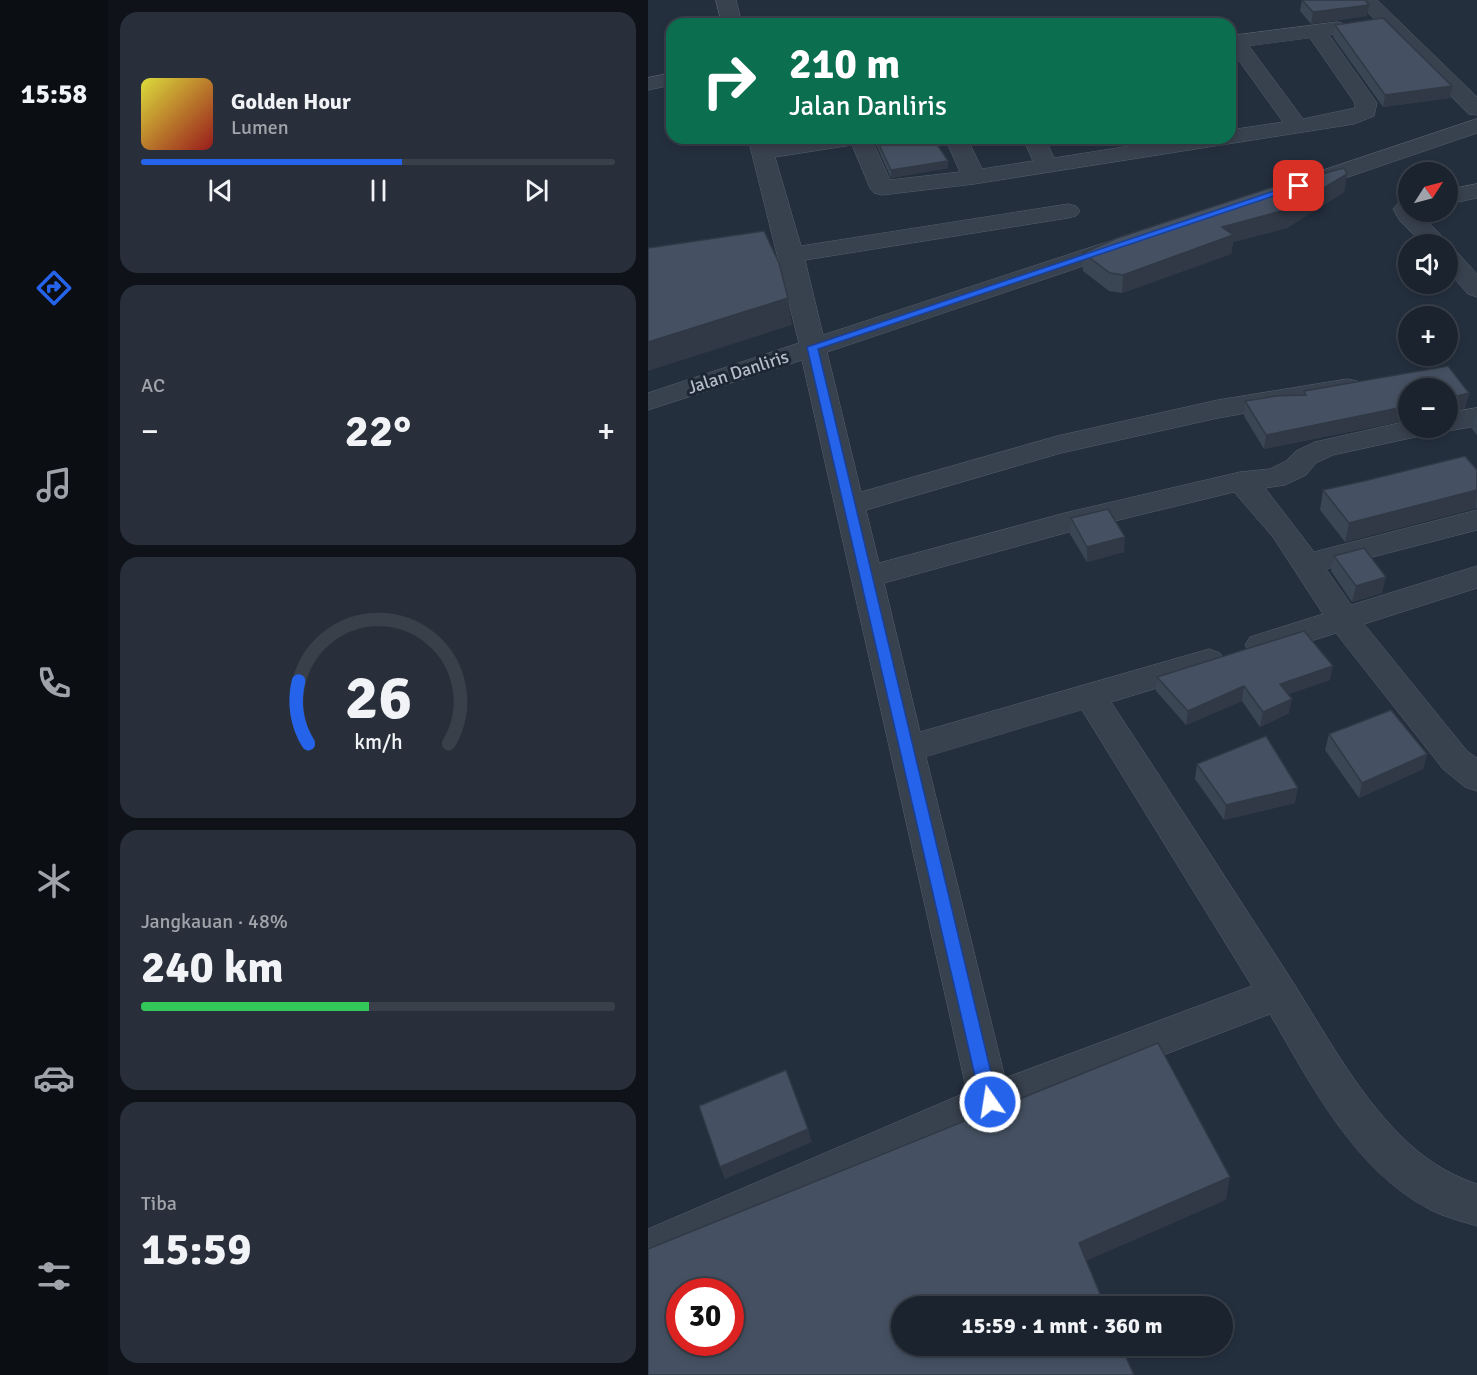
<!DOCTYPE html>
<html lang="id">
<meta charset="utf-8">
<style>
body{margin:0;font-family:Signika,sans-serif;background:#282f3a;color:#f1f3f6;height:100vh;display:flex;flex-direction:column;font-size:22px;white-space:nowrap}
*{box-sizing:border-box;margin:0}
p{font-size:20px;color:#a0a4aa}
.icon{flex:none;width:33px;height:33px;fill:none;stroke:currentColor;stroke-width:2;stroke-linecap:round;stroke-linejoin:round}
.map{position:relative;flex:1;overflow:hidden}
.details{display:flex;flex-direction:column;gap:12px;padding:12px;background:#0f1319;width:540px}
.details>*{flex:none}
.hud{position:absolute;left:18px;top:18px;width:570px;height:126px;border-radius:18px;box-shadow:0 3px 9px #0003,0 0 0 2px #39404a;background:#0b6e4f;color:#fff;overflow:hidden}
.needle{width:39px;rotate:54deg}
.tools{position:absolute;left:750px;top:162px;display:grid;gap:12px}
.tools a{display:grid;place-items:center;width:60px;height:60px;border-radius:50%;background:#1b232e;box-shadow:0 3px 9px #0003,0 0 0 2px #39404a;font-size:30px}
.speed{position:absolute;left:18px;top:1278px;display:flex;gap:12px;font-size:30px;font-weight:700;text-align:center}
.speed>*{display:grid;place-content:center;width:78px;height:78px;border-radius:50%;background:#1b232e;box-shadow:0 3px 9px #0003,0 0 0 2px #39404a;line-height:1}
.speed .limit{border:9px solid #d22;background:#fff;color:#111}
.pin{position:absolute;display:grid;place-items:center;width:51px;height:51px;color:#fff;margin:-26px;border-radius:12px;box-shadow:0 3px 9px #0006}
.me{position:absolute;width:66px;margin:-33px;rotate:347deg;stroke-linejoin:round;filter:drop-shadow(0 0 4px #0008)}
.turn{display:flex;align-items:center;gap:21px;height:126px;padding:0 24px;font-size:27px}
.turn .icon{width:78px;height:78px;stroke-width:2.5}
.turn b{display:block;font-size:42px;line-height:51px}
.big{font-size:45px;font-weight:800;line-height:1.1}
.details .tile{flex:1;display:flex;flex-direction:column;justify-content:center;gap:9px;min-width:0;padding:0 21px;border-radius:18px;background:#282f3a}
.details .dial{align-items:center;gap:0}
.dial svg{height:156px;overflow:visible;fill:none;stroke:#39404a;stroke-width:7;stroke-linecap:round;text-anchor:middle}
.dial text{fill:#f1f3f6;stroke:none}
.song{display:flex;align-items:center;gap:18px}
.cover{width:72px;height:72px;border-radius:9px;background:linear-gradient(135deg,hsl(60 70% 55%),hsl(0 70% 35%))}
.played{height:6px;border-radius:3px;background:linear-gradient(90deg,#2563eb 55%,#39404a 55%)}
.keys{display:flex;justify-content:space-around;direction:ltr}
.heat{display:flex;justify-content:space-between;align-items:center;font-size:33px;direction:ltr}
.charge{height:9px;border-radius:4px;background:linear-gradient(90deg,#34c759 48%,#39404a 0)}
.trip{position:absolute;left:243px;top:1296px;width:342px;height:60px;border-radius:30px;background:#1b232e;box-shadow:0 3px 9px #0003,0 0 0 2px #39404a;font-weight:800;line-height:60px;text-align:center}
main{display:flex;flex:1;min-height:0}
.menu{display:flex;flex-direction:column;width:108px;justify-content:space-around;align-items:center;background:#0b0e12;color:#a0a4aa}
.menu .icon{width:42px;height:42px}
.menu .on{color:#2563eb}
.menu b{font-size:27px;color:#f1f3f6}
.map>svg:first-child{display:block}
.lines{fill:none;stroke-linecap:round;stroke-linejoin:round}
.minor-casing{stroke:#565f6c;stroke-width:1}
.minor{fill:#38414e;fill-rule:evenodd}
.wall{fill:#3b4654}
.shaded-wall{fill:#303945}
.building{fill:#455162;stroke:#303945;stroke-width:1.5;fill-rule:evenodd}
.route{fill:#2563eb;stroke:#184099;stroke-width:1.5}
.labels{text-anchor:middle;stroke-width:6;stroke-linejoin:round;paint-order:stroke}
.far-street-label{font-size:18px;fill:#b4bcc9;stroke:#1d2633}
</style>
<main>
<nav class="menu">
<b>15:58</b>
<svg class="icon on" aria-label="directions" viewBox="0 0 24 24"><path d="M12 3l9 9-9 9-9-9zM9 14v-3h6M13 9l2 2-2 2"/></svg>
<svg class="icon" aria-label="music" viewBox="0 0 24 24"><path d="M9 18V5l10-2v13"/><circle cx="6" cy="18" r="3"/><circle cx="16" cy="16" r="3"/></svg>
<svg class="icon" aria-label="phone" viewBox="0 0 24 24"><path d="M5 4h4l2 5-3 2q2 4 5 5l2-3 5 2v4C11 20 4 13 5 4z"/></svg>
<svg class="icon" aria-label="climate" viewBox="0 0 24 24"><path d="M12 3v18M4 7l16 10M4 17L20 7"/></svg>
<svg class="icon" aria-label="car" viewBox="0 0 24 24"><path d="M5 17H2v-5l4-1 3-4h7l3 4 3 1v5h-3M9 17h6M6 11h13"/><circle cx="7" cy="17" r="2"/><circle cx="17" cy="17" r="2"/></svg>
<svg class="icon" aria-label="filters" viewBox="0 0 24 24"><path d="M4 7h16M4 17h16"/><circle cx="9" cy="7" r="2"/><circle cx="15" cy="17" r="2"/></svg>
</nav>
<section class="details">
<div class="tile">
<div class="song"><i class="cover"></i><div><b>Golden Hour</b><p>Lumen</p></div></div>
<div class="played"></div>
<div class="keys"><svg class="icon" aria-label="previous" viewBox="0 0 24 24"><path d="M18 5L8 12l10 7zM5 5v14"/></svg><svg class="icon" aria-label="pause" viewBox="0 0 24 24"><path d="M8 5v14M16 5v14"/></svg><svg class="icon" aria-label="next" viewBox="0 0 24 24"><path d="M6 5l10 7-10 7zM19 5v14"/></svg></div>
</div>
<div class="tile"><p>AC</p>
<div class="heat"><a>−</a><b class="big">22°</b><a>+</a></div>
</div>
<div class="tile dial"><svg viewBox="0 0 100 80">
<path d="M14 69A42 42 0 1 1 86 69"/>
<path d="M14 69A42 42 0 0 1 9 37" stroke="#2563eb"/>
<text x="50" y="56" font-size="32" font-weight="700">26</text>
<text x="50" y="72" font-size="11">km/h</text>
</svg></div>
<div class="tile"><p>Jangkauan · 48%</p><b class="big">240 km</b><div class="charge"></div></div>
<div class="tile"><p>Tiba</p><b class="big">15:59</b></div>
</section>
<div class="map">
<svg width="829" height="1375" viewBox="0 0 829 1375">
<rect width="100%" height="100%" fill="#242f3e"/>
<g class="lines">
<defs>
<g id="minor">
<path d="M68,0H88L94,24H74Z"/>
<path d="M708,0H729L829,97V115L821,114Z"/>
<path d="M690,22L697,24L700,28L697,32L681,35L729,103L726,116L706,124L326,184L234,195L226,193L222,188L204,145L127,157L153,246L420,204L428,206L432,211L428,216L420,218L157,260L175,335L468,239L477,237L486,239L489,244L486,249L179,352L213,492L409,436L570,400L699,379L709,381L713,387L709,393L699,395L570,418L413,453L218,510L231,563L417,513L592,472L622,469L638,461L648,451L667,442L760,421V428H785L781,434L685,455L668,463L658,475L637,485L617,488L666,552L829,510V530L678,569L703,605L829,566V588L716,624L819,751L829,758V791L817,787L795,769L688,633L613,657L602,653L597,645L602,637L675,614L625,537L586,492L417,533L236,583L272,732L561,649L572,653L577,661L572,669L463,702C523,793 582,885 641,976C676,1031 707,1090 753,1136C775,1158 799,1174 829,1184V1226C813,1221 796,1217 781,1209C706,1170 663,1084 622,1014L354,1117L0,1273V1229L319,1092L154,360L0,410V393L151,343L100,138H122L124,144L164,138H223L242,180L312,172L297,138H319L334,169L385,161L375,138H397L406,158L532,138H582V130L635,122L582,48V36ZM662,38L707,103V108L655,119L601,46ZM434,710L604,986L357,1078L278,757Z"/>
<path d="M24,73V85L0,90V78Z"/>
<path d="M829,119V133L662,190H646L642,185L646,180Z"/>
<path d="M829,184V198L800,204V190Z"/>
<path d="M760,199V212H770L797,239L800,244V245L775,244L752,221L745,209L752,201Z"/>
<path d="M800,250L809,252L829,274V297L820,294L800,271Z"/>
<path d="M829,408V426L800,431L790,428H800V413Z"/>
</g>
</defs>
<use href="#minor" class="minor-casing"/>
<use href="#minor" class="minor"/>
</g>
<g class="wall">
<path d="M654,0L719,16L663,24L652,11Z"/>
<path d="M687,25L802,98L735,107L685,37Z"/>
<path d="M225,138H285L300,161V168L243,178Z"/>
<path d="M474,138H518L478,144Z"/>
<path d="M699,174L696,192L639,228L585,242L583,254L474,293L461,291L435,271V253Z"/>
<path d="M800,366L821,393L817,408L800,411V388H760V420L616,449L596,416L597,401L628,396L655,395L656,391Z"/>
<path d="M828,414H829V435L824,429Z"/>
<path d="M829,470V508L697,542L672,510L675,490Z"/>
<path d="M423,518L476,552L439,562L422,534Z"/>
<path d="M686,556L734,593L704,602L683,571Z"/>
<path d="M509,677L682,680L640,694L641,713L612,727L594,701L538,725L508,691Z"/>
<path d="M681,734L779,754L775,769L711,798L677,750Z"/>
<path d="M549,764L647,803L576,820L547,779Z"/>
</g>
<g class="shaded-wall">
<path d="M721,5L719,16L663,24L665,12Z"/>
<path d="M804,86L802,98L735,107L737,95Z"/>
<path d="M478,138H518L478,144Z"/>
<path d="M300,161V168L243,178V170Z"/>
<path d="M699,174L696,192L639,228L585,242L583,254L474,293L475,275L574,227Z"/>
<path d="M140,298L144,325L0,371V342Z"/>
<path d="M821,393L817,408L800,411V398Z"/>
<path d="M760,406V420L616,449L618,435Z"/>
<path d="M829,490L828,508L697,542L701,523Z"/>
<path d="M477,537L476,552L439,562V547Z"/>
<path d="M738,577L734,593L704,602L708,586Z"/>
<path d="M685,666L682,680L630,698L632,684Z"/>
<path d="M596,686L594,701L538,725L540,711Z"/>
<path d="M644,699L641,713L612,727L615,712Z"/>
<path d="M779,754L775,769L711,798L714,783Z"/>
<path d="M650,788L647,803L576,820L578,805Z"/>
<path d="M160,1129L164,1142L77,1179L72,1167Z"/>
<path d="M582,1177L578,1200L431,1264V1243Z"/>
</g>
<g class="building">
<path d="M654,0H717L721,5L665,12Z"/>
<path d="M735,18L804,86L737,95L687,25Z"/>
<path d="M475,21L477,24H450Z"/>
<path d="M228,138H285L300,161L243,170Z"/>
<path d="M696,168L699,174L641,209L574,227L585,235L475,275L462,273L435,253L469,238L628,186Z"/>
<path d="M116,231L131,263L140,298L0,342V248Z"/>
<path d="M800,366L821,393L800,398V388H760V406L618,435L597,401L628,396L658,395L656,391Z"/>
<path d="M817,456L829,470V490L701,523L675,490L716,481Z"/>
<path d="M460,509L477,537L439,547L423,518Z"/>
<path d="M716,548L738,577L708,586L686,556Z"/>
<path d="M656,631L685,666L632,684L644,699L615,712L596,686L540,711L509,677Z"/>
<path d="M743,710L779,754L714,783L681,734Z"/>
<path d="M618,736L650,788L578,805L549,764Z"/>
<path d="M510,1043L582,1177L431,1243L457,1306H254V1346H473L486,1375H0V1249ZM32,1292H82V1342H32Z"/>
<path d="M138,1070L160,1129L72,1167L51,1106Z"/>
</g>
<path class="route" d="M647,184L655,186L170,349L350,1102L348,1108L342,1110L336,1108L333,1102L159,347Z"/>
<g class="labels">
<g class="far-street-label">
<text transform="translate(90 372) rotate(-18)" y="6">Jalan Danliris</text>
</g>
</g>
</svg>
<div class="tools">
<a><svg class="needle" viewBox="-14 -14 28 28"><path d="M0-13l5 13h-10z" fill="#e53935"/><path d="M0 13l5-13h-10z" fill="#a0a4aa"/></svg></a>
<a><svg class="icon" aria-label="sound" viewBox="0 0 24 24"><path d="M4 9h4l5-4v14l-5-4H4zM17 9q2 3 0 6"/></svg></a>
<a>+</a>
<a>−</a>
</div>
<div class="speed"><div class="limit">30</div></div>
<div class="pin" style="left:651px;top:186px;background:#d93025"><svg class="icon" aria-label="arrive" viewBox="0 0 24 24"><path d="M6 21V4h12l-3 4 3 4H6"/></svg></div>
<svg class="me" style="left:342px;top:1102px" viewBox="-20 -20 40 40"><circle r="17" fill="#2563eb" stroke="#fff" stroke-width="3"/><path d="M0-11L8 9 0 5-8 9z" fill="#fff"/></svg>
<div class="trip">15:59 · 1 mnt · 360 m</div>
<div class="hud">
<div class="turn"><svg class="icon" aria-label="right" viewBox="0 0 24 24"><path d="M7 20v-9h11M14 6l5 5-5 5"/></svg><div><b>210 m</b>Jalan Danliris</div></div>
</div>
</div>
</main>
